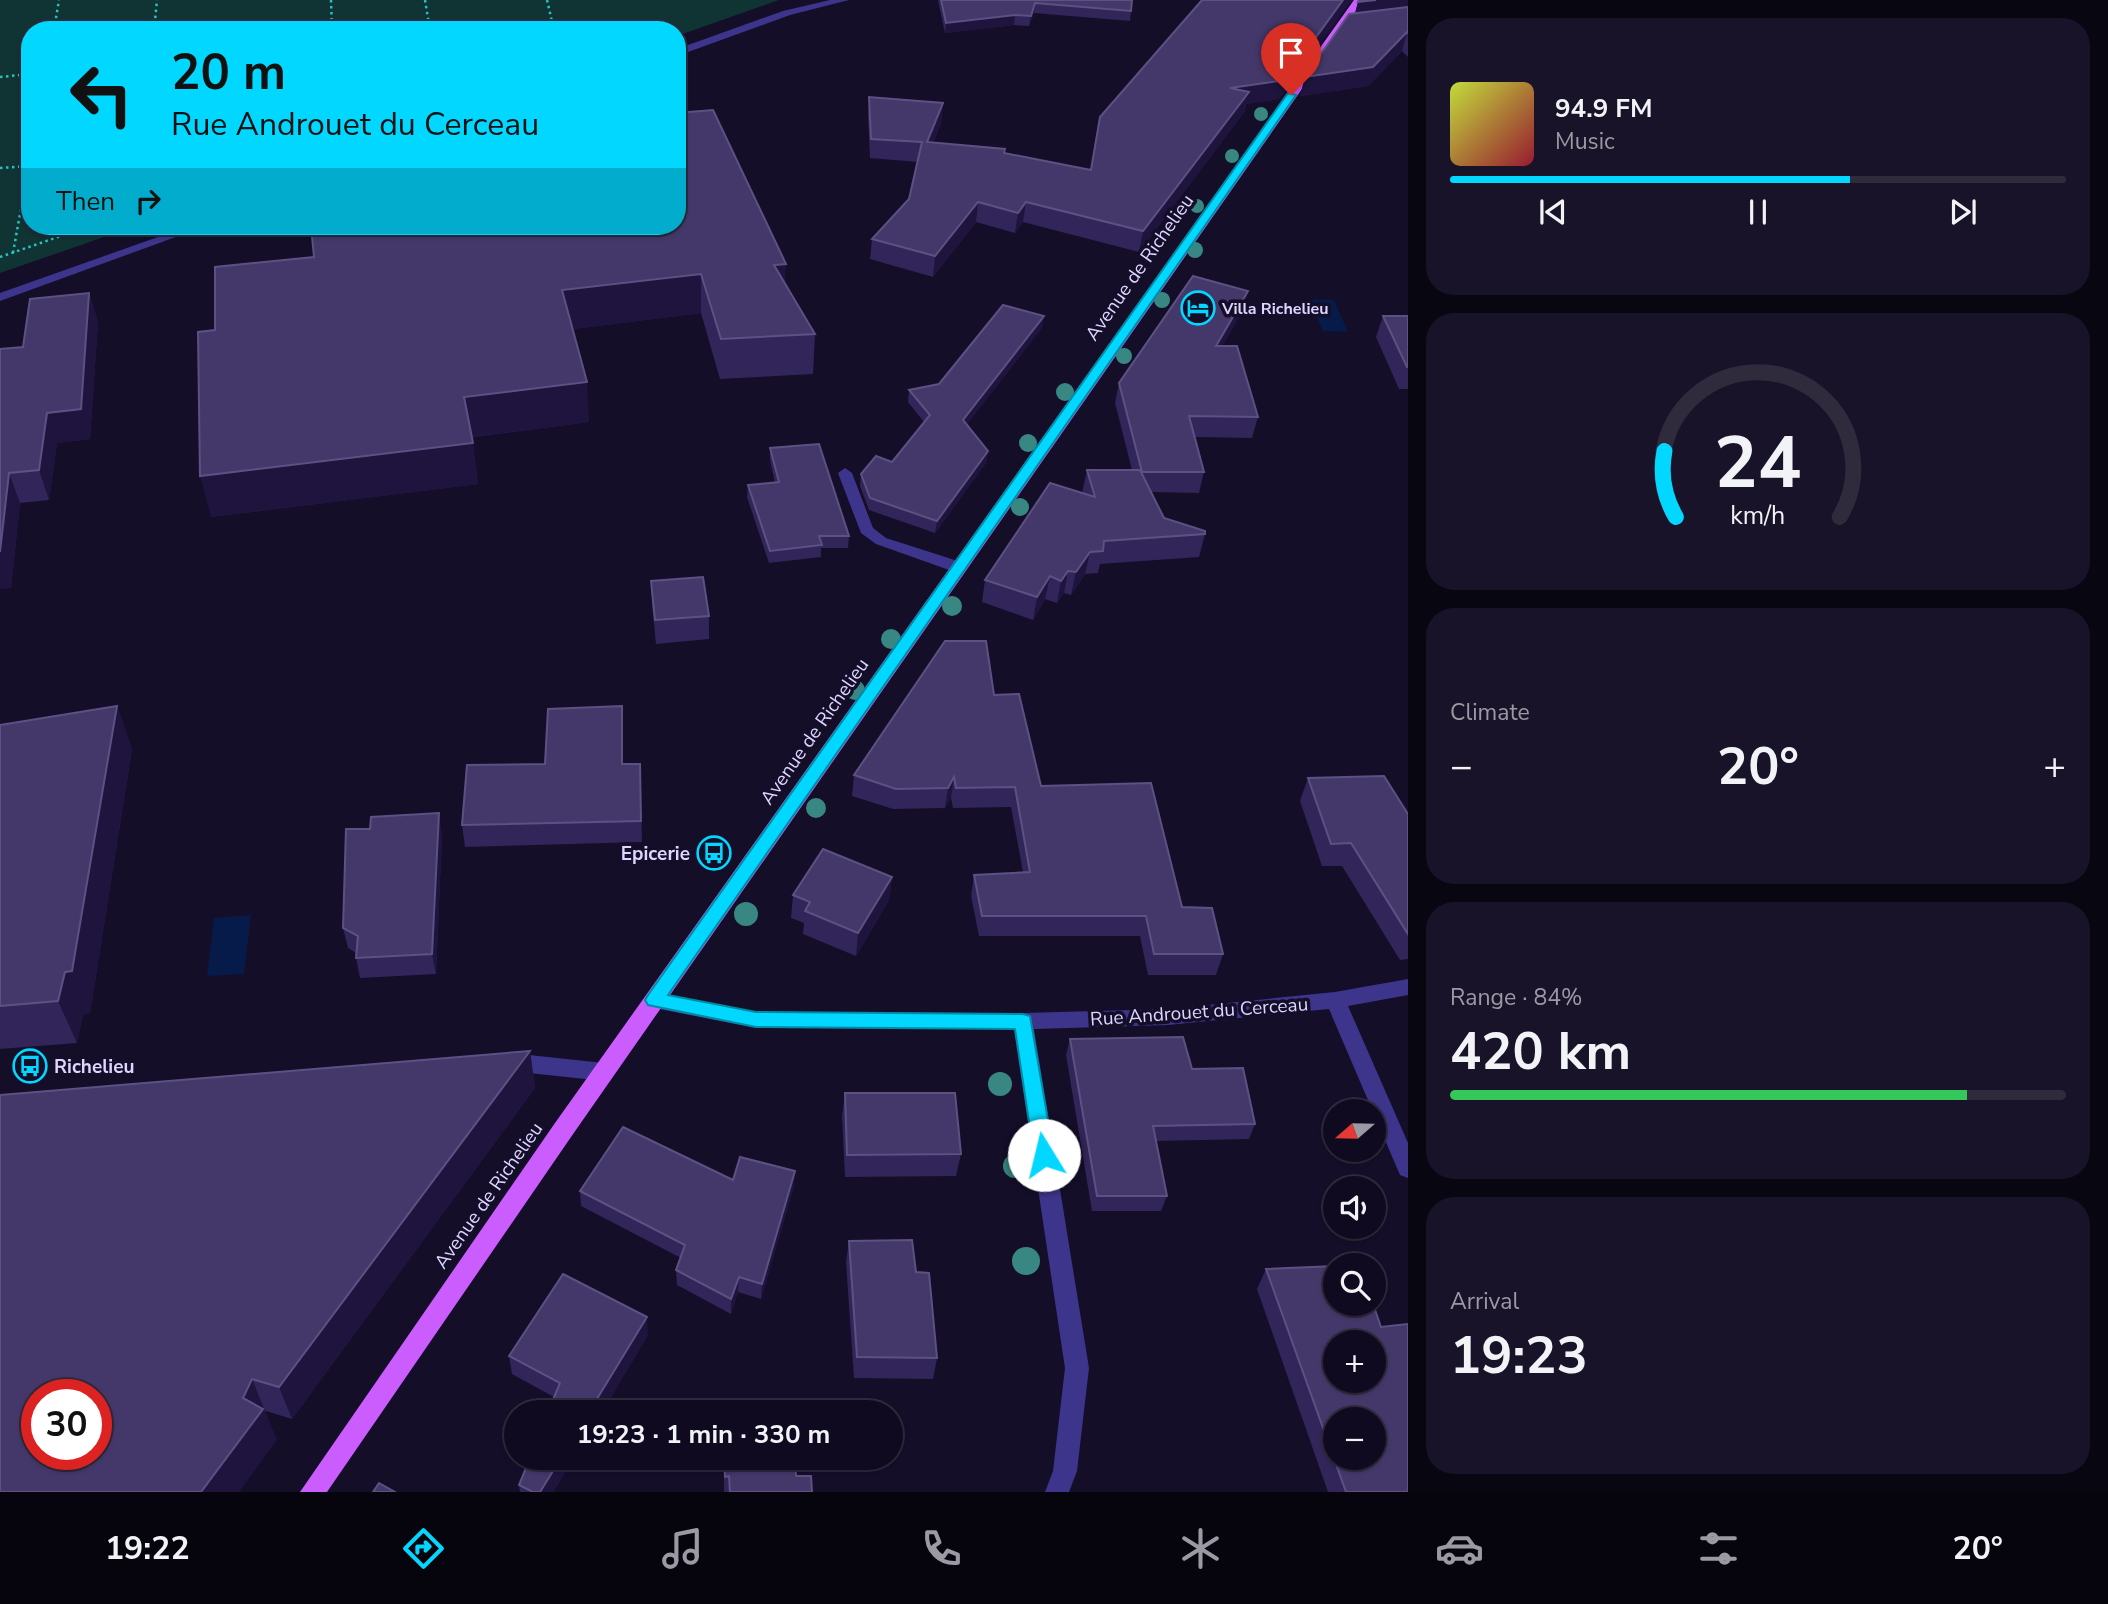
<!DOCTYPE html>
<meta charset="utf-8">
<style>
body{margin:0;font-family:"Nunito Sans",sans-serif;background:#181328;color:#f1f3f6;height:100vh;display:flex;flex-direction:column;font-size:26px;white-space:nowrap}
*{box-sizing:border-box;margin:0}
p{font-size:23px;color:#9b9aa4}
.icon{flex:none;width:38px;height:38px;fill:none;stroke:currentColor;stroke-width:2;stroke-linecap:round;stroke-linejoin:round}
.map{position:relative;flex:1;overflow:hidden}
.side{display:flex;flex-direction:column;gap:18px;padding:18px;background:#080611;width:700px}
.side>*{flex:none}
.hud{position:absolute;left:21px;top:21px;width:665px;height:214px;border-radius:28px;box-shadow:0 2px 5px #0004,0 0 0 2px #2f2b3d;background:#02d8ff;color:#111;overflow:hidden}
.needle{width:46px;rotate:250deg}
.controls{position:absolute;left:1323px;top:1099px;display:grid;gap:14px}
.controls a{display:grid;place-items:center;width:63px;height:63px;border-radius:50%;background:#0f0a1f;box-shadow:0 2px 5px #0004,0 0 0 2px #2f2b3d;font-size:35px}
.speed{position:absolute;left:21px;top:1379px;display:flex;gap:14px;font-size:35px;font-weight:700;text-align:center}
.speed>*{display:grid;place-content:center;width:91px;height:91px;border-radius:50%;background:#0f0a1f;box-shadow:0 2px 5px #0004,0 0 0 2px #2f2b3d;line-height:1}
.speed .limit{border:10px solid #d22;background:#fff;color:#111}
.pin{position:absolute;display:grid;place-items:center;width:60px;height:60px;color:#fff;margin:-72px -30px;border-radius:50% 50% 50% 0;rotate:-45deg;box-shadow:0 0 7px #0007}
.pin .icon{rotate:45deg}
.me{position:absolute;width:77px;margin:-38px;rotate:351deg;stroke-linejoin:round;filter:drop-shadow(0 0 5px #0008)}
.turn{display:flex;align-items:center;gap:24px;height:147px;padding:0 35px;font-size:32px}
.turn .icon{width:91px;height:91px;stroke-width:2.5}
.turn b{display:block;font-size:49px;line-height:60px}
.then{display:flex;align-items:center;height:66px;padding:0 35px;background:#0003;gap:14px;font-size:26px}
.big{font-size:52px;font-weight:700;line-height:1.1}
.side .tile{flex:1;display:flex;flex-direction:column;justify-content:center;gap:10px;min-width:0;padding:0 24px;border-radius:28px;background:#181328}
.side .dial{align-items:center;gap:0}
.dial svg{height:182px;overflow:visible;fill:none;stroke:#2f2b3d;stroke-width:7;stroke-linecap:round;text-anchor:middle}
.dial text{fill:#f1f3f6;stroke:none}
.song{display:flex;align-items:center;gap:21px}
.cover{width:84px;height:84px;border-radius:10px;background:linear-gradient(135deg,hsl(70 70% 55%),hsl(350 70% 35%))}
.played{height:7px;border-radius:4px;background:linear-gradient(90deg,#02d8ff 65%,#2f2b3d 65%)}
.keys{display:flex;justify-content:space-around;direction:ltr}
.heat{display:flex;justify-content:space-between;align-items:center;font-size:38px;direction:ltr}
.charge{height:10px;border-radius:5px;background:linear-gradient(90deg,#34c759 84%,#2f2b3d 0)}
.trip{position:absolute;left:504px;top:1400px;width:399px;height:70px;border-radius:35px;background:#0f0a1f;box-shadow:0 2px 5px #0004,0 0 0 2px #2f2b3d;font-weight:700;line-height:70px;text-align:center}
.tabs{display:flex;height:112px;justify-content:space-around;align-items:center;background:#06040c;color:#9b9aa4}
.tabs .icon{width:49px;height:49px}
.tabs .selected{color:#02d8ff}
.tabs b{font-size:32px;color:#f1f3f6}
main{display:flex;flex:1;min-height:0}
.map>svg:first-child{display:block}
.green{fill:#103334}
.water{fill:#061b4a}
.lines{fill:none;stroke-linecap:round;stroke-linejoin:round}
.path{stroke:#24c4c3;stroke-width:2.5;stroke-dasharray:2.5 3.5;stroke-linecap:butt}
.lane{fill:#3d358c;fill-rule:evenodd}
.street{fill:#3d358c;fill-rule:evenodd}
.primary{fill:#cb5dff;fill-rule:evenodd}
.tree{fill:#388783}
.wall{fill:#322559}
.shaded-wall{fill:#1e143e}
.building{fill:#44386a;stroke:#5c5182;stroke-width:2;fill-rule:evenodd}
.route{fill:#02d8ff;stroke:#018ca6;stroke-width:2}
.labels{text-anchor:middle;stroke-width:7;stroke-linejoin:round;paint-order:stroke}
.far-poi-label{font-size:16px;font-weight:bold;fill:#ddd6ff;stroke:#140e29;text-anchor:start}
.street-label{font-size:19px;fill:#ddd6ff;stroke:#140e29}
.poi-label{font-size:19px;font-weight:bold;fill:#ddd6ff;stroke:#140e29;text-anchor:end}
</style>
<main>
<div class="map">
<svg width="1408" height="1492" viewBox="0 0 1408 1492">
<rect width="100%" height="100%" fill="#140e29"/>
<path class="green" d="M0,0H779L677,36V30H30V226H136L0,273Z"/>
<g class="water">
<path d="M1309,299L1334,300L1348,332L1323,331Z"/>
<path d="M251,915L244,974L207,976L214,918Z"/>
</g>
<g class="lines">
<g class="path">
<path d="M331,0L332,30"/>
<path d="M425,0L430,30"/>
<path d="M547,0L554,30"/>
<path d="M54,30L59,0"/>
<path d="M154,30L157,0"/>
<path d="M0,77L30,74"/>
<path d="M0,168L30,166"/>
<path d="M13,253L30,158"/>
<path d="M0,257L90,226"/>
</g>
<path class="lane" d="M845,468L852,473L873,528L886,538L964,563L966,567L964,571H952L876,544L861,533L838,473Z"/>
<g class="street">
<path d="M830,0H849L790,15L677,56V49L783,11Z"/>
<path d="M189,226H206L0,301V293Z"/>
<path d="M1408,979V995L1348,1006L1408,1143V1178L1400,1175L1329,1009L1168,1025L1034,1029L1089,1368L1077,1471L1069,1492H1045L1053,1471L1065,1368L1014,1029L756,1028L654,1008L647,1006L644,1000L647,994L654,992L756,1012L1023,1013L1168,1009L1335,992Z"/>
<path d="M510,1053L604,1063L611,1066L614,1072L611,1078L604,1081L510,1071L503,1068L500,1062L503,1056Z"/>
</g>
<path class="primary" d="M1354,0H1364L571,1137L327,1492H300L555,1123Z"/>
</g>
<g class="tree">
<circle cx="1261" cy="114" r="7"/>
<circle cx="1232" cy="156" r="7"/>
<circle cx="1197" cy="206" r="7"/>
<circle cx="1195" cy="250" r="8"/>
<circle cx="1162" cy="300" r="8"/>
<circle cx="1124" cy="356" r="8"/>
<circle cx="1065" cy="392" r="9"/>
<circle cx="1028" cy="443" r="9"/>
<circle cx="1020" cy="507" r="9"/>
<circle cx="952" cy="606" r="10"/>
<circle cx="891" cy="639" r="10"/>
<circle cx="855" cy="690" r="10"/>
<circle cx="816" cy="808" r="10"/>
<circle cx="746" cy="914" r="12"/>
<circle cx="1000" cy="1084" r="12"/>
<circle cx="1015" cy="1166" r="12"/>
<circle cx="1026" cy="1261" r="14"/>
</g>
<g class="wall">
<path d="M938,0H1132L1130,21L1034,13L1029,26L1014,25L945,33Z"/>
<path d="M1408,0V57L1402,51L1368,86L1300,96L1305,77L1355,14L1358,2Z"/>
<path d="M869,97L943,103L941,123L933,143L1005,149L1004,153L1091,170L1100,117L1280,99L1246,104L1245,111L1139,252L1023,222L1015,233L976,222L933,277L870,259L872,239L909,199L918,162L870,158L868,116Z"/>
<path d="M311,226L785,284L815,334L813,374L720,379L701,313L573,329L589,422L472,437L478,484L211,517L215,330L314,257Z"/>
<path d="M1248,291L1243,310L1222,346L1258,417L1252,438L1195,437L1204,472L1199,493L1151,492L1164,518L1205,534L1199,557L1100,564L1098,573L1085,574L1071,595L1064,593L1057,603L1045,599L1033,620L982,602L985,580L1082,493L1087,470H1132L1115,403L1119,383Z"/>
<path d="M89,293L98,322L90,439L57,443L49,500L20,503L11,588L0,349L23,347Z"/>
<path d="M1383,316H1408V389H1399L1376,337Z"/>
<path d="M1042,328L967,424L988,451L986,463L935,533L869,510L860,486L861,474L892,462L924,422L908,402L909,390L939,384Z"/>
<path d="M770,448L849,536L848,548H821V557L769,563L747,497L748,485L775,483L770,460Z"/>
<path d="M651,581L709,616V639L656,644L652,604Z"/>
<path d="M994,695L1041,786L1182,907L1223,954L1216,975H1148L1140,936H979L971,896L974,875L1023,872L1011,807L953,808L951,798L945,808L893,809L852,796L854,775Z"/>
<path d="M117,706L132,749L90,1013L83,1015L77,1043L0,1049V725Z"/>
<path d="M623,728V764H640L642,842L465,847L462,825L545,764Z"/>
<path d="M1308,778L1408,814V959L1400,960L1342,866H1322L1300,801Z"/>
<path d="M442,834L436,974L360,978L356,958V953L348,948L343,928Z"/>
<path d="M892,877L889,900L856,956L803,934L804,923L791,918L793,895Z"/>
<path d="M1070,1039L1255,1124L1249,1139L1156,1141L1167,1196L1161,1211H1092L1066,1055Z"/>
<path d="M530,1051L535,1088L292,1419L266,1411L265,1413L277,1440L0,1492Z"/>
<path d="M845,1093L961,1154L956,1176L845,1177L842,1116Z"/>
<path d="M733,1180L794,1186L761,1299L738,1292L731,1314L677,1285L676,1270L681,1258L581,1206L580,1191Z"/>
<path d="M849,1241L916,1272L937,1358L933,1379L854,1378L846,1262Z"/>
<path d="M1266,1269L1381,1327L1408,1492H1328L1257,1289Z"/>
<path d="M648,1335L602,1412H548L554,1397L512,1374L509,1356Z"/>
<path d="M530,1458H574L553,1492H520L519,1485Z"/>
<path d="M724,1458L796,1476L812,1492H724Z"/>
</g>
<g class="shaded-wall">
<path d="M1343,0H1352L1280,99L1246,104L1245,111L1139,252L1143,231L1230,88Z"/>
<path d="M1376,0H1408V14L1353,21L1358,2Z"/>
<path d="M1035,3L1034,13L1029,26L1031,16Z"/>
<path d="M1015,15L1014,25L945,33L946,23Z"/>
<path d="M1407,32L1402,51L1368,86L1300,96L1305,77Z"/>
<path d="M943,103L941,123L925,162L927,142Z"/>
<path d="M978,202L976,222L933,277L935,256Z"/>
<path d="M1026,202L1023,222L1015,233L1018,213Z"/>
<path d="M786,264L784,303L774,265Z"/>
<path d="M701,274V313L565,330L562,290Z"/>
<path d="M1248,291L1243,310L1211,366L1216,346Z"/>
<path d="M89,293L98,322L90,439L57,443L49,500L39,470L47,413Z"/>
<path d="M1044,316L1042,328L962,431L963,420Z"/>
<path d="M587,382L589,422L469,437L464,397Z"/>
<path d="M473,443L478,484L211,517L200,476Z"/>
<path d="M988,451L986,463L935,533L937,521Z"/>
<path d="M9,473L20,503L11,588L0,589V552Z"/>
<path d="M1090,552L1085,574L1071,595L1076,572Z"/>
<path d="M1068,571L1064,593L1057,603L1061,581Z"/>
<path d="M1050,576L1045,599L1033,620L1037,597Z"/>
<path d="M117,706L132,749L90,1013L83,1015L77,1043L58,1001Z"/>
<path d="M622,706L623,728V786L622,764Z"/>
<path d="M954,777L951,798L945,808L948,788Z"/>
<path d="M439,813L442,834L436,974L432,954Z"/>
<path d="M892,877L889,900L856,956L858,933Z"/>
<path d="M530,1051L535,1088L292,1419L279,1387Z"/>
<path d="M795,1171L794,1186L761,1299L762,1284Z"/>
<path d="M739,1277L738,1292L731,1314V1299Z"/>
<path d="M647,1317L648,1335L602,1412H589Z"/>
<path d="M252,1379L277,1440L239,1492H201Z"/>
<path d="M561,1458H574L553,1492H540Z"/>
</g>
<g class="building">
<path d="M941,0H1132L1131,11L1035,3L1031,16L1015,15L946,23Z"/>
<path d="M1202,0H1343L1285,80L1230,88L1249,92L1143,231L1026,202L1018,213L978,202L935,256L872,239L909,199L922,142L871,139L869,97L943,103L927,142L1005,149L1004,153L1091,170L1100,117Z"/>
<path d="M1359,0H1376L1358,2Z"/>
<path d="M1408,7V33L1407,32L1373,67L1305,77L1349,14Z"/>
<path d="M713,110L786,264L774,265L815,334L721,339L701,274L562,290L587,382L464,397L473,443L200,476L198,332L215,330V267L314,257L311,226H677V113Z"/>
<path d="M1193,276L1248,291L1216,346H1237L1258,417L1189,416L1204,472H1142L1119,383Z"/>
<path d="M89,293L81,409L47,413L39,470L9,473L0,552V349L23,347L30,299Z"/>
<path d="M1003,305L1044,316L963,420L988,451L937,521L870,498L861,474L876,456L892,462L930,415L909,390L939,384Z"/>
<path d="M1383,316H1408V367H1407Z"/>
<path d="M819,444L849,536H819L822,545L770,551L748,485L779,482L770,448Z"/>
<path d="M1087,470H1140L1164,518L1205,531V534L1104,541L1103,551L1090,552L1076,572L1068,571L1061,581L1050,576L1037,597L985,580L1050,483L1095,497Z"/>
<path d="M703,577L709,616L655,620L651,581Z"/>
<path d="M945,641H986L994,695L1019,694L1041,786L1151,783L1182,907L1212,908L1223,954H1154L1146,916H982L974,875L1030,872L1015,787L956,788L954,777L948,788L896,789L854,775Z"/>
<path d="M117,706L72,971L65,972L58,1001L0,1006V725Z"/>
<path d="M622,706V764H640L641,821L462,825L467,765L545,764L548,709Z"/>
<path d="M1384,776L1408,814V934L1351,843L1331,844L1308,778Z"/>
<path d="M439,813L432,954L356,958L358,936L343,928L346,829H370L371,817Z"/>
<path d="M823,849L892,877L858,933L805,911L810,902L793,895Z"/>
<path d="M1183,1037L1192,1069L1243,1068L1255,1124L1153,1126L1167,1196H1097L1070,1039Z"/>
<path d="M530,1051L279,1387L252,1379L243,1398L263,1409L201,1492H0V1095ZM37,1395H96V1454H37Z"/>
<path d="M845,1093H955L961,1154L847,1155Z"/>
<path d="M623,1127L733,1180L740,1157L795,1171L762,1284L739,1277L731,1299L676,1270L685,1245L580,1191Z"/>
<path d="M912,1240L916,1272L929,1273L937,1358L857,1357L849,1241Z"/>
<path d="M1335,1266V1304H1373L1381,1327L1408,1324V1492H1346L1266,1269ZM1335,1342H1374V1381H1335ZM1335,1419H1374V1458H1335Z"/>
<path d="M563,1274L647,1317L589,1412H548L560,1383L509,1356Z"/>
<path d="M792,1402L793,1412H724V1403Z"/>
<path d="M530,1458H561L540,1492H533L519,1485Z"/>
<path d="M724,1458H795L796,1476H811L812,1492H730L729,1476L725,1477Z"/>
<path d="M379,1483L395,1492H373Z"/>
</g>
<path class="route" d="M1288,93L1296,95L668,995L756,1012L1023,1014L1030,1016L1054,1155L1051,1161L1044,1163L1037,1161L1034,1155L1015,1029L756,1027L648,1005L645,1000L648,995Z"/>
<defs>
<symbol id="hotel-ring" viewBox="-11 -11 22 22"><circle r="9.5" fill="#140e29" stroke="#02d8ff" stroke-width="1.5"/><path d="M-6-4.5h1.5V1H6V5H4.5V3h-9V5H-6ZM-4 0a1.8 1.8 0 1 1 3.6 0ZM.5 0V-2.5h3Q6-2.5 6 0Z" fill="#02d8ff"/></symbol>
<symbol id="bus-ring" viewBox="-11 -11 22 22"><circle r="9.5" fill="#140e29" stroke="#02d8ff" stroke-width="1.5"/><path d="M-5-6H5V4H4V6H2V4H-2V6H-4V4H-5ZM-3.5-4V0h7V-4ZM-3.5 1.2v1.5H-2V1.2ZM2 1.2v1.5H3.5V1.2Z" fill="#02d8ff"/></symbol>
</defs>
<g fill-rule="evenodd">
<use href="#hotel-ring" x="1179" y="289" width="38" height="38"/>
<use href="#bus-ring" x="695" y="834" width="38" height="38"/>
<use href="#bus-ring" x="11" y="1047" width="38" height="38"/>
</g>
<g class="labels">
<g class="far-poi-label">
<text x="1222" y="314">Villa Richelieu</text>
</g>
<g class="street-label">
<text transform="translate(1139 267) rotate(-55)" y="7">Avenue de Richelieu</text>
<text transform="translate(814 731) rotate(-55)" y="7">Avenue de Richelieu</text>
<text transform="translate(1199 1011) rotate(-4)" y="7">Rue Androuet du Cerceau</text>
<text transform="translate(488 1195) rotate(-55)" y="7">Avenue de Richelieu</text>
</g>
<g class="poi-label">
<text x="690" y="860">Epicerie</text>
<text x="54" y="1073" text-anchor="start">Richelieu</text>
</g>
</g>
</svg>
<div class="controls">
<a><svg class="needle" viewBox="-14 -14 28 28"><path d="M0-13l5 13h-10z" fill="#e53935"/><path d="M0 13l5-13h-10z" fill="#9b9aa4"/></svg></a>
<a><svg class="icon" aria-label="sound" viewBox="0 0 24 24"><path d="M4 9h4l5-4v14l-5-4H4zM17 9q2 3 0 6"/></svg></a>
<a><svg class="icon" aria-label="search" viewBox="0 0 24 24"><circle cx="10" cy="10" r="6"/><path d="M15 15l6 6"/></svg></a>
<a>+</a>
<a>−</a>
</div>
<div class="speed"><div class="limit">30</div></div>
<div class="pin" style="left:1291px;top:95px;background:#d93025"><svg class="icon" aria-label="arrive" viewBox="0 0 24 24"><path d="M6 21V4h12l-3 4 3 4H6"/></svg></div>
<svg class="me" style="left:1044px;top:1155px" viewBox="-20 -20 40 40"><circle r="19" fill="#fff"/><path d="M0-13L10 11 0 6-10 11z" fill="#02d8ff"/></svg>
<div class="trip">19:23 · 1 min · 330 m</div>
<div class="hud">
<div class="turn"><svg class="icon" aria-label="left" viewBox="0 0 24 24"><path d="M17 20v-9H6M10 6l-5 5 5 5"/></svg><div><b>20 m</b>Rue Androuet du Cerceau</div></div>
<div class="then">Then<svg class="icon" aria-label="right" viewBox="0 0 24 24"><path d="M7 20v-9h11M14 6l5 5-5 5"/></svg></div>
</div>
</div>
<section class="side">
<div class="tile">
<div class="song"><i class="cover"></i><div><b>94.9 FM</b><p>Music</p></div></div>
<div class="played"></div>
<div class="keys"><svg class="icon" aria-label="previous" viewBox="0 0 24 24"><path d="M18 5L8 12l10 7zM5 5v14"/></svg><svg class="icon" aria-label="pause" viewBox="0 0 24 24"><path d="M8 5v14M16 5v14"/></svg><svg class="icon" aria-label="next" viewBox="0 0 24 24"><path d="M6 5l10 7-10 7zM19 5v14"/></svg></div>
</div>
<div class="tile dial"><svg viewBox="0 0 100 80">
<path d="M14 69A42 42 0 1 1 86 69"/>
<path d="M14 69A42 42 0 0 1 9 40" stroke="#02d8ff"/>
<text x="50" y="56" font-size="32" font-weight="700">24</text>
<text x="50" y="72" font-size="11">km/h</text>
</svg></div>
<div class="tile"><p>Climate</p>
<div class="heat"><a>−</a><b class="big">20°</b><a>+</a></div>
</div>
<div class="tile"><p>Range · 84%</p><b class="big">420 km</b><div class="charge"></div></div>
<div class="tile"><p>Arrival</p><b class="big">19:23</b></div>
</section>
</main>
<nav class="tabs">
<b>19:22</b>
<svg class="icon selected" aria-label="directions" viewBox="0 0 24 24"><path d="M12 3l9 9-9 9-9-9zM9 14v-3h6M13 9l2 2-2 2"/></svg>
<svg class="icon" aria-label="music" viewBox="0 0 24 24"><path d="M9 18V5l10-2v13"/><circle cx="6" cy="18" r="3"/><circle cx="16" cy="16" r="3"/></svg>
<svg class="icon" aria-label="phone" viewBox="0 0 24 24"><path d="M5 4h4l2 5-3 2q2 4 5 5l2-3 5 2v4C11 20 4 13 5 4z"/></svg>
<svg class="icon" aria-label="climate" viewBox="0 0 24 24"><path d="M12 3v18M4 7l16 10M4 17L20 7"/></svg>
<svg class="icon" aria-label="car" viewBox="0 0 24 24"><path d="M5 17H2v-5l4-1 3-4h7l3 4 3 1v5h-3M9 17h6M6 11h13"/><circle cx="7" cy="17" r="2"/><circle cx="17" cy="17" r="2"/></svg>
<svg class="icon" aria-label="filters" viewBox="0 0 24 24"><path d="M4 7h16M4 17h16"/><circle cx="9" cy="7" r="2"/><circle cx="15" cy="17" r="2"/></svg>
<b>20°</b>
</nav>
